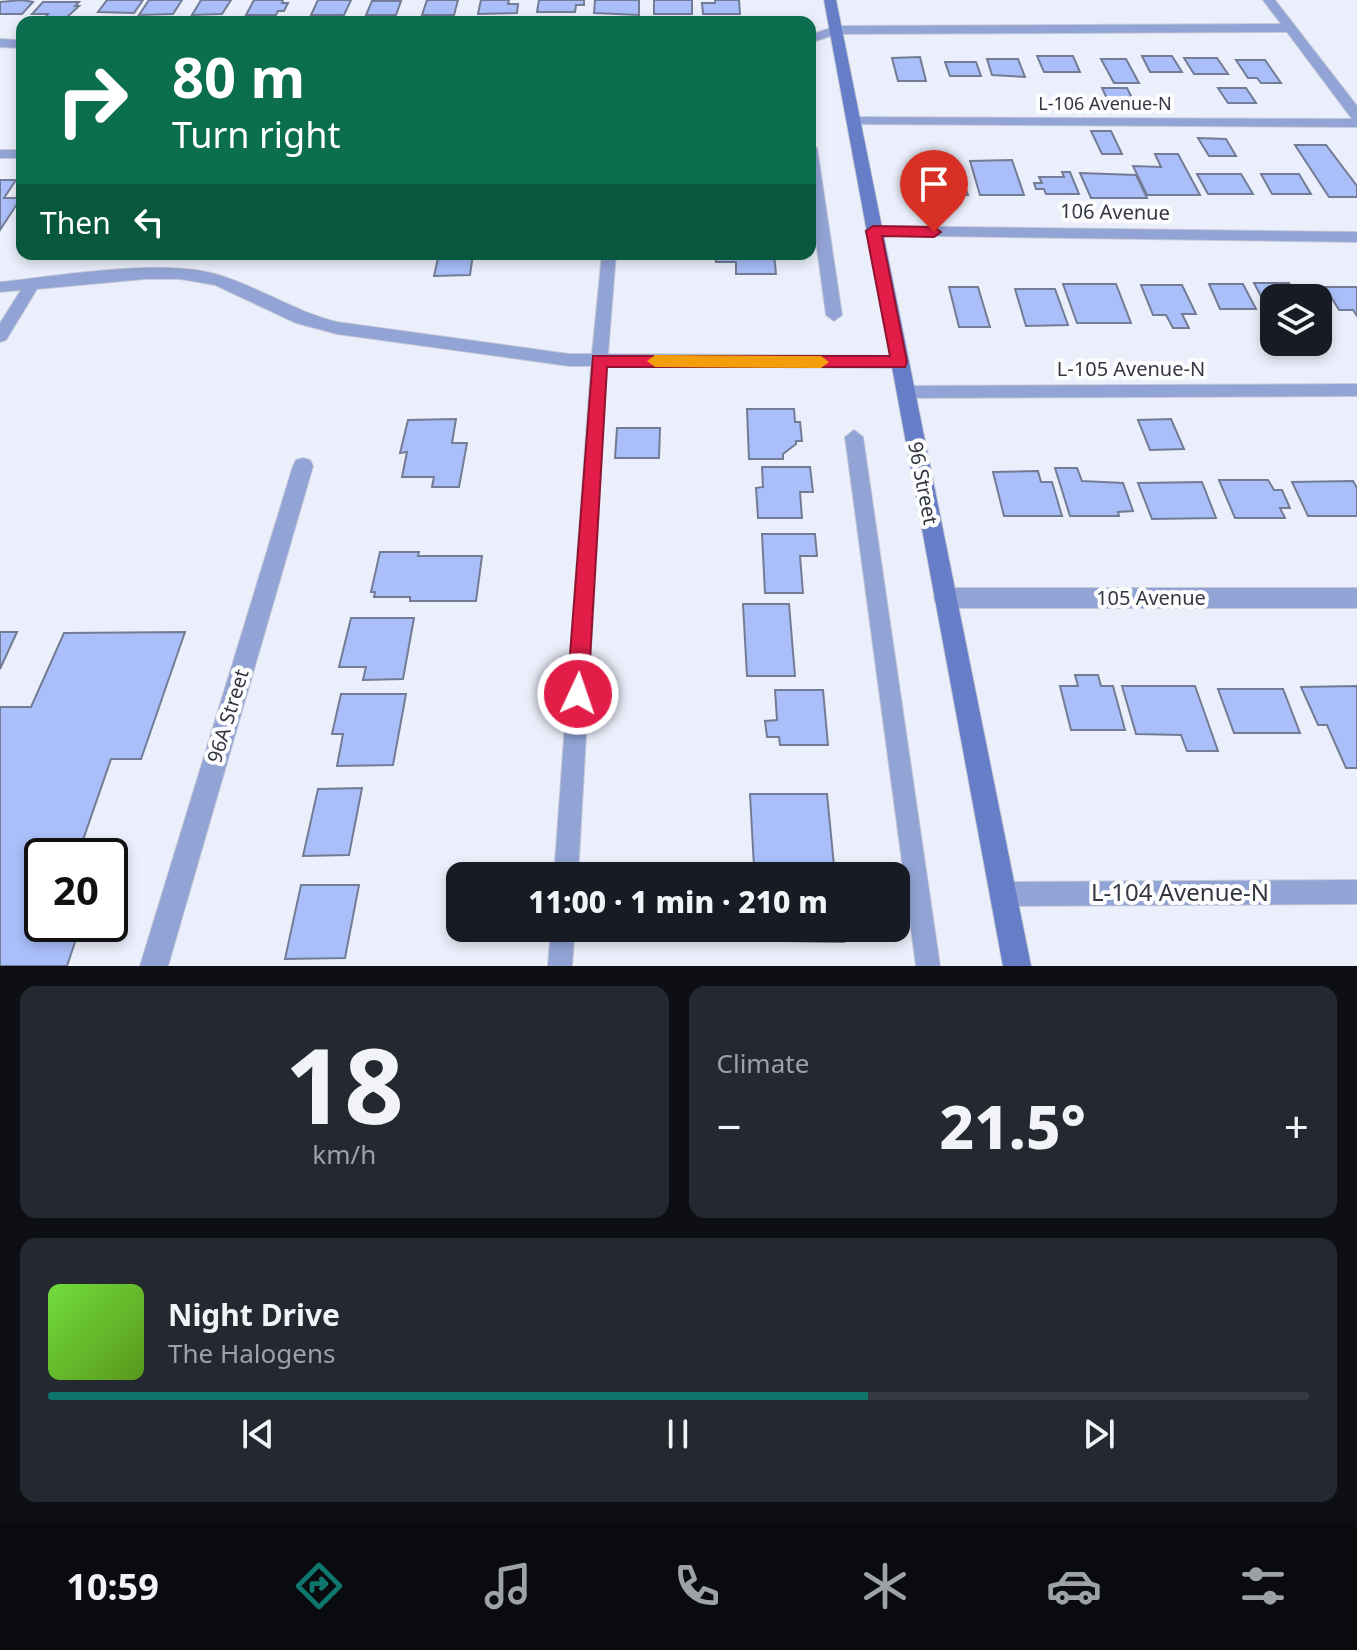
<!DOCTYPE html>
<meta charset="utf-8">
<style>
body{margin:0;font-family:"Noto Sans",sans-serif;background:#242831;color:#f1f3f6;height:100vh;display:flex;flex-direction:column;font-size:30px;white-space:nowrap}
*{box-sizing:border-box;margin:0}
p{font-size:26px;color:#9ea1a6}
.icon{flex:none;width:44px;height:44px;fill:none;stroke:currentColor;stroke-width:2;stroke-linecap:round;stroke-linejoin:round}
.map{position:relative;height:966px;overflow:hidden}
.panel{display:flex;flex-direction:column;gap:20px;padding:20px;background:#0d0f14;flex:1}
.panel>*{flex:none}
.top-card{position:absolute;left:16px;top:16px;width:800px;height:244px;border-radius:16px;box-shadow:0 4px 12px #0003;background:#0b6e4f;color:#fff;overflow:hidden}
.buttons{position:absolute;left:1260px;top:284px;display:grid;gap:16px}
.buttons a{display:grid;place-items:center;width:72px;height:72px;border-radius:16px;background:#171b24;box-shadow:0 4px 12px #0003;font-size:40px}
.speed{position:absolute;left:24px;top:838px;display:flex;gap:16px;font-size:40px;font-weight:700;text-align:center}
.speed>*{display:grid;place-content:center;width:104px;height:104px;border-radius:50%;background:#171b24;box-shadow:0 4px 12px #0003;line-height:1}
.speed .limit{border:4px solid #111;border-radius:12px;background:#fff;color:#111}
.pin{position:absolute;display:grid;place-items:center;width:68px;height:68px;color:#fff;margin:-82px -34px;border-radius:50% 50% 50% 0;rotate:-45deg;box-shadow:0 0 8px #0007}
.pin .icon{rotate:45deg}
.me{position:absolute;width:88px;margin:-44px;rotate:3deg;stroke-linejoin:round;filter:drop-shadow(0 0 6px #0008)}
.turn{display:flex;align-items:center;gap:28px;height:168px;padding:0 24px;font-size:36px}
.turn .icon{width:104px;height:104px;stroke-width:2.5}
.turn b{display:block;font-size:56px;line-height:68px}
.then{display:flex;align-items:center;height:76px;padding:0 24px;background:#0003;gap:16px;font-size:30px}
.big{font-size:60px;font-weight:800;line-height:1.1}
.panel .widget{flex:1;display:flex;flex-direction:column;justify-content:center;gap:12px;min-width:0;padding:0 28px;border-radius:16px;background:#242831}
.panel .dial{align-items:center;gap:0}
.dial b{font-size:104px;line-height:1}
.song{display:flex;align-items:center;gap:24px}
.cover{width:96px;height:96px;border-radius:12px;background:linear-gradient(135deg,hsl(100 70% 55%),hsl(90 70% 35%))}
.played{height:8px;border-radius:4px;background:linear-gradient(90deg,#0f766e 65%,#363941 65%)}
.keys{display:flex;justify-content:space-around;direction:ltr}
.heat{display:flex;justify-content:space-between;align-items:center;font-size:44px;direction:ltr}
.panel .tiles{flex:1;display:grid;gap:20px;grid-template-columns:1fr 1fr}
.widget:last-child{grid-column:span 2}
.trip{position:absolute;left:446px;top:862px;width:464px;height:80px;border-radius:16px;background:#171b24;box-shadow:0 4px 12px #0003;font-weight:800;line-height:80px;text-align:center}
.tab-bar{display:flex;height:128px;justify-content:space-around;align-items:center;background:#090b0e;color:#9ea1a6}
.tab-bar .icon{width:56px;height:56px}
.tab-bar .selected{color:#0f766e}
.tab-bar b{font-size:36px;color:#f1f3f6}
.map>svg:first-child{display:block}
.building{fill:#aabffa;stroke:#737c95;stroke-width:2}
.lines{fill:none;stroke-linecap:round;stroke-linejoin:round}
.lane-casing{stroke:#c6cad6;stroke-width:2}
.street-casing{stroke:#c6cad6;stroke-width:2}
.secondary-casing{stroke:#c6cad6;stroke-width:2}
.lane{fill:#92a4d6;fill-rule:evenodd}
.street{fill:#92a4d6;fill-rule:evenodd}
.secondary{fill:#667dc7;fill-rule:evenodd}
.route{fill:#e11d48;stroke:#92132f;stroke-width:2}
.slow{fill:#f59e0b}
.labels{text-anchor:middle;stroke-width:8;stroke-linejoin:round;paint-order:stroke}
.far-street-label{font-size:18px;fill:#333742;stroke:#fdfdfd}
.street-label{font-size:20px;fill:#333742;stroke:#fdfdfd}
.near-street-label{font-size:24px;fill:#333742;stroke:#fdfdfd}
</style>
<div class="map">
<svg width="1357" height="966" viewBox="0 0 1357 966">
<rect width="100%" height="100%" fill="#ebeffb"/>
<g class="building">
<path d="M22,0L33,2L22,14H0V2Z"/>
<path d="M107,0H143L134,13L98,12Z"/>
<path d="M149,0H182L173,14L139,15Z"/>
<path d="M201,0H231L222,14L192,15Z"/>
<path d="M254,0H283L282,3H288L284,11H278L276,15H246Z"/>
<path d="M318,0H351L344,15H311Z"/>
<path d="M427,0H458L454,15H422Z"/>
<path d="M481,0H509L508,4H518L517,13L478,14Z"/>
<path d="M539,0H584V5H576L575,12H537Z"/>
<path d="M595,0H639V15L594,13Z"/>
<rect x="654" y="0" width="38" height="14"/>
<path d="M715,0H739L740,14H703L702,3H715Z"/>
<path d="M372,1H401L396,15H366Z"/>
<path d="M43,2H79L75,6H79L65,19H44L48,14H32Z"/>
<path d="M1037,56H1073L1080,72H1044Z"/>
<path d="M1142,56H1172L1182,72H1150Z"/>
<path d="M920,57L926,81H898L892,58Z"/>
<path d="M1184,58H1217L1228,74H1194Z"/>
<path d="M987,59H1018L1025,77L992,75Z"/>
<path d="M1101,59H1126L1139,83H1114Z"/>
<path d="M1236,60H1265L1281,83H1261L1257,78H1248Z"/>
<path d="M945,62H976L981,76H950Z"/>
<path d="M1102,88H1127L1135,104L1109,103Z"/>
<path d="M1218,88H1246L1256,103H1228Z"/>
<path d="M1091,131H1111L1122,154H1102Z"/>
<path d="M1198,138L1226,139L1236,156H1209Z"/>
<path d="M1295,145H1326L1357,186V197H1329Z"/>
<path d="M1155,154H1178L1200,195H1147L1133,166L1161,167Z"/>
<path d="M1012,160L1024,195H980L970,161Z"/>
<path d="M958,167L968,195H946L943,185H935L933,178H926L923,169Z"/>
<path d="M1062,172H1070L1079,194H1046L1044,189H1036L1034,183H1042L1039,177H1064Z"/>
<path d="M1080,173L1136,175L1147,198H1091Z"/>
<path d="M1197,174H1241L1253,194H1208Z"/>
<path d="M1261,174H1299L1311,194H1272Z"/>
<path d="M0,180H16L4,198H21L0,230Z"/>
<path d="M439,254H473L470,275L434,276Z"/>
<path d="M715,254H774L776,274H736V262H716Z"/>
<path d="M1254,283H1289L1297,298H1316H1274L1272,317Z"/>
<path d="M1063,284H1116L1131,323H1077Z"/>
<path d="M1209,284H1243L1256,309H1220Z"/>
<path d="M1141,285H1182L1196,314H1182L1189,328H1173L1166,315H1153Z"/>
<path d="M949,287H978L990,327H959Z"/>
<path d="M1325,287H1357V316L1353,310H1339Z"/>
<path d="M1015,289H1055L1068,325L1026,326Z"/>
<path d="M747,409H794L795,422H800L802,441H796V444L783,454V459H749Z"/>
<path d="M456,419L452,443H467L459,487H432L434,477H402L407,452L400,453L408,420Z"/>
<path d="M1171,419L1184,449L1150,450L1138,420Z"/>
<path d="M617,428H660L659,458H615Z"/>
<path d="M762,467H810L813,492H800L802,518H758L756,488L763,487Z"/>
<path d="M1055,468H1077L1082,481L1123,483L1133,511L1118,512L1119,516H1070Z"/>
<path d="M1038,471L1041,482H1052L1062,516H1004L993,472Z"/>
<path d="M1219,480H1268L1274,490H1282L1290,508H1280L1285,518H1235Z"/>
<path d="M1353,481L1357,488V516H1308L1292,482Z"/>
<path d="M1202,482L1216,518L1152,519L1138,483Z"/>
<path d="M762,534H815L817,556H800L803,593H765Z"/>
<path d="M380,552H419L418,556H482L476,601H410V597H374L375,592H371Z"/>
<path d="M743,604H789L795,676H747Z"/>
<path d="M351,618H414L403,679L363,680L366,667H339Z"/>
<path d="M0,632H17L0,669Z"/>
<path d="M185,632L141,759H111L83,840H111L105,856H42V924H81L67,966H0V707H31L64,633Z"/>
<path d="M1075,675H1098L1101,686H1113L1125,730H1071L1060,686H1078Z"/>
<path d="M1122,686H1195L1218,751H1187L1181,735L1136,734Z"/>
<path d="M1357,686V768H1346L1327,725H1318L1301,687Z"/>
<path d="M1218,689H1283L1300,733H1234Z"/>
<path d="M775,690H823L828,745H780L779,737H767L765,721L777,720Z"/>
<path d="M341,694H406L393,765L337,766L343,734H332Z"/>
<path d="M362,788L349,855L303,856L318,789Z"/>
<path d="M750,794H827L834,866L754,867Z"/>
<path d="M301,885H359L345,958L285,959Z"/>
<path d="M784,928H843L844,942L785,941Z"/>
</g>
<g class="lines">
<defs>
<g id="lane">
<path d="M852,117L1357,119V127L847,124V118Z"/>
<path d="M810,144L817,148L842,315L834,321L826,315L810,196Z"/>
<rect x="0" y="150" width="22" height="8"/>
<path d="M602,254H616L608,354L899,356L907,362L899,368L607,366L578,876H554L591,366H569L337,334L296,323L215,285L180,279H145L37,289L6,340L0,342V323L21,290L0,292V282C60,276 167,257 222,276C262,289 296,312 337,322L569,354H592Z"/>
<path d="M1357,384V396L905,398L897,392L905,386Z"/>
<path d="M854,430L863,437L940,966H916L845,437Z"/>
<path d="M1357,880V904L1003,906L995,902L991,894L995,886L1003,882Z"/>
<path d="M551,928H575L572,966H548Z"/>
</g>
<g id="street">
<path d="M1263,0H1275L1357,106V120L1352,119L1287,32L837,34L810,43V35L836,26L1281,24Z"/>
<path d="M0,39L22,40V48L0,47Z"/>
<path d="M873,226L1357,232V242L867,235L865,231Z"/>
<path d="M303,458L310,460L313,466L168,966H140L293,466L296,460Z"/>
<path d="M945,588H1357V608H945L937,605L934,598L937,591Z"/>
</g>
<path id="secondary" d="M824,0H836L1031,966H1003Z"/>
</defs>
<use href="#lane" class="lane-casing"/>
<use href="#street" class="street-casing"/>
<use href="#secondary" class="secondary-casing"/>
<use href="#lane" class="lane"/>
<use href="#street" class="street"/>
<use href="#secondary" class="secondary"/>
</g>
<path class="route" d="M873,226L934,227L941,232L934,237L882,236L907,362L905,367H607L588,694L585,701L578,704L570,701L567,694L593,356H890L866,231Z"/>
<path class="slow" d="M655,355L821,356L829,362L821,368L655,367L647,361Z"/>
<g class="labels">
<g class="far-street-label">
<text x="1105" y="110">L-106 Avenue-N</text>
</g>
<g class="street-label">
<text transform="translate(1115 212) rotate(1)" y="7">106 Avenue</text>
<text x="1131" y="376">L-105 Avenue-N</text>
<text transform="translate(923 483) rotate(79)" y="7">96 Street</text>
<text x="1151" y="605">105 Avenue</text>
<text transform="translate(228 716) rotate(-73)" y="7">96A Street</text>
</g>
<g class="near-street-label">
<text x="1180" y="901">L-104 Avenue-N</text>
</g>
</g>
</svg>
<div class="buttons">
<a><svg class="icon" aria-label="layers" viewBox="0 0 24 24"><path d="M12 4l9 5-9 5-9-5zM3 14l9 5 9-5"/></svg></a>
</div>
<div class="speed"><div class="limit">20</div></div>
<div class="pin" style="left:934px;top:232px;background:#d93025"><svg class="icon" aria-label="arrive" viewBox="0 0 24 24"><path d="M6 21V4h12l-3 4 3 4H6"/></svg></div>
<svg class="me" style="left:578px;top:694px" viewBox="-20 -20 40 40"><circle r="17" fill="#e11d48" stroke="#fff" stroke-width="3"/><path d="M0-11L8 9 0 5-8 9z" fill="#fff"/></svg>
<div class="trip">11:00 · 1 min · 210 m</div>
<div class="top-card">
<div class="turn"><svg class="icon" aria-label="right" viewBox="0 0 24 24"><path d="M7 20v-9h11M14 6l5 5-5 5"/></svg><div><b>80 m</b>Turn right</div></div>
<div class="then">Then<svg class="icon" aria-label="left" viewBox="0 0 24 24"><path d="M17 20v-9H6M10 6l-5 5 5 5"/></svg></div>
</div>
</div>
<section class="panel">
<div class="tiles">
<div class="widget dial"><b>18</b><p>km/h</p></div>
<div class="widget"><p>Climate</p>
<div class="heat"><a>−</a><b class="big">21.5°</b><a>+</a></div>
</div>
<div class="widget">
<div class="song"><i class="cover"></i><div><b>Night Drive</b><p>The Halogens</p></div></div>
<div class="played"></div>
<div class="keys"><svg class="icon" aria-label="previous" viewBox="0 0 24 24"><path d="M18 5L8 12l10 7zM5 5v14"/></svg><svg class="icon" aria-label="pause" viewBox="0 0 24 24"><path d="M8 5v14M16 5v14"/></svg><svg class="icon" aria-label="next" viewBox="0 0 24 24"><path d="M6 5l10 7-10 7zM19 5v14"/></svg></div>
</div>
</div>
</section>
<nav class="tab-bar">
<b>10:59</b>
<svg class="icon selected" aria-label="directions" viewBox="0 0 24 24"><path d="M12 3l9 9-9 9-9-9zM9 14v-3h6M13 9l2 2-2 2"/></svg>
<svg class="icon" aria-label="music" viewBox="0 0 24 24"><path d="M9 18V5l10-2v13"/><circle cx="6" cy="18" r="3"/><circle cx="16" cy="16" r="3"/></svg>
<svg class="icon" aria-label="phone" viewBox="0 0 24 24"><path d="M5 4h4l2 5-3 2q2 4 5 5l2-3 5 2v4C11 20 4 13 5 4z"/></svg>
<svg class="icon" aria-label="climate" viewBox="0 0 24 24"><path d="M12 3v18M4 7l16 10M4 17L20 7"/></svg>
<svg class="icon" aria-label="car" viewBox="0 0 24 24"><path d="M5 17H2v-5l4-1 3-4h7l3 4 3 1v5h-3M9 17h6M6 11h13"/><circle cx="7" cy="17" r="2"/><circle cx="17" cy="17" r="2"/></svg>
<svg class="icon" aria-label="filters" viewBox="0 0 24 24"><path d="M4 7h16M4 17h16"/><circle cx="9" cy="7" r="2"/><circle cx="15" cy="17" r="2"/></svg>
</nav>
